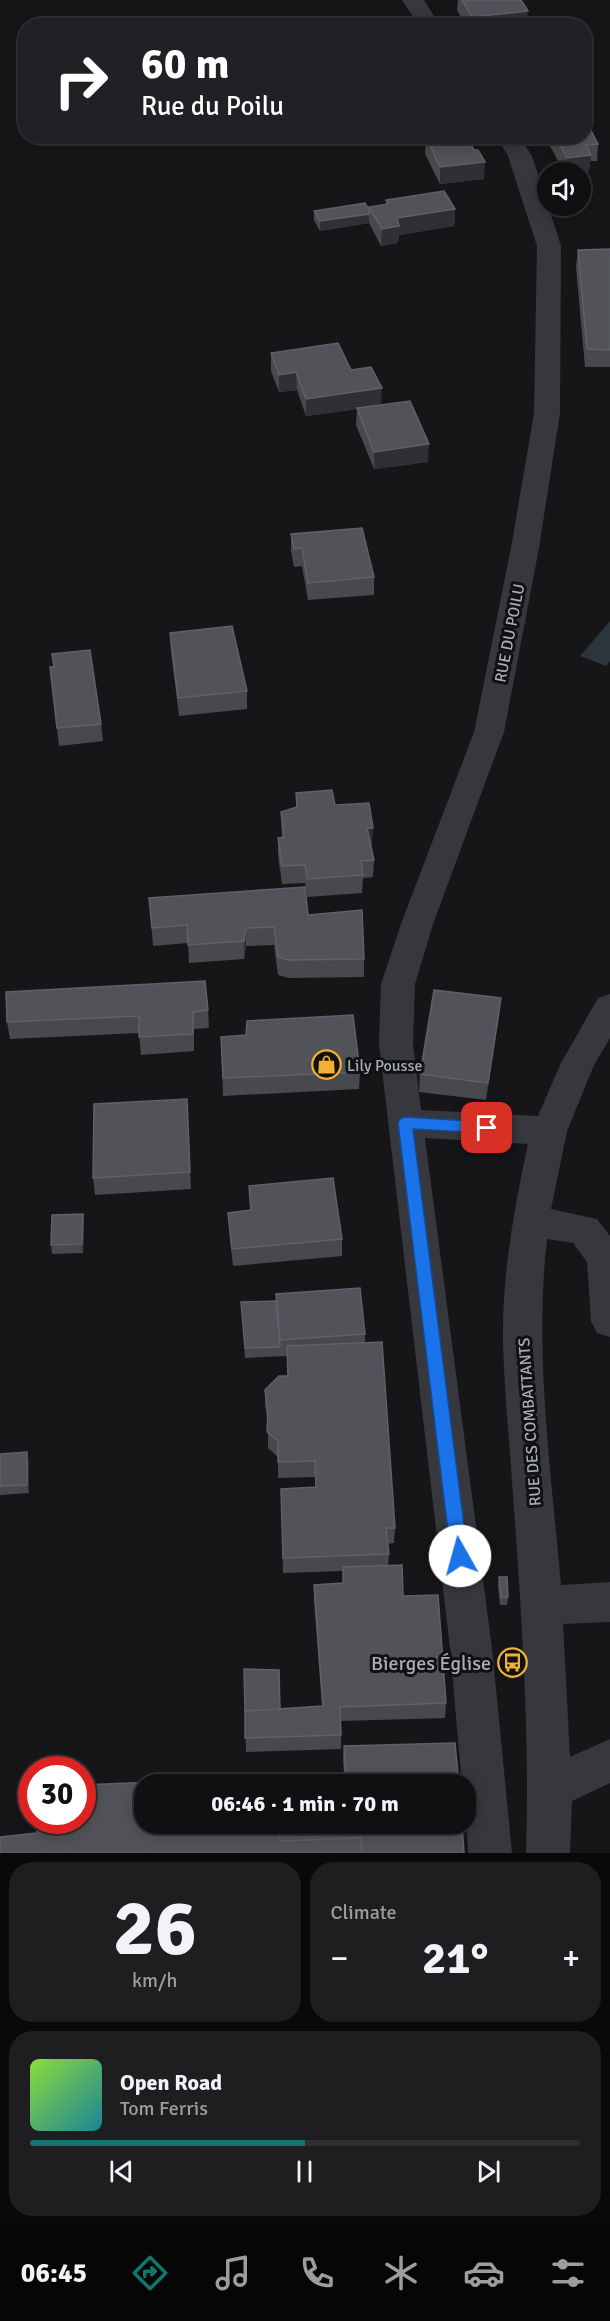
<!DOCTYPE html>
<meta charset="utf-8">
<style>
body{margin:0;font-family:Signika,sans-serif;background:#1e1e20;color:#f1f3f6;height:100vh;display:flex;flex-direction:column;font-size:22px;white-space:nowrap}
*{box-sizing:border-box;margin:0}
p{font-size:20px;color:#9c9d9f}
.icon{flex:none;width:33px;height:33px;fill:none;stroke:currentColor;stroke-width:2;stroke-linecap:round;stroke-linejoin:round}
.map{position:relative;height:1853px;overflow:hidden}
.drawer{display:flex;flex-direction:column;gap:9px;padding:9px;background:#09090a;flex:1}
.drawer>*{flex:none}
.guide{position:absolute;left:18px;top:18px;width:574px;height:126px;border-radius:24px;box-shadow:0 3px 15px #0003,0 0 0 2px #303032;background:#202124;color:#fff;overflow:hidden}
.fabs{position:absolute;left:537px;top:162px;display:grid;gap:12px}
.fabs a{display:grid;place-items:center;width:54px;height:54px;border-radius:50%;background:#101012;box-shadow:0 3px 15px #0003,0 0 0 2px #303032;font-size:30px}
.speed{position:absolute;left:18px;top:1756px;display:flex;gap:12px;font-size:30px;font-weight:700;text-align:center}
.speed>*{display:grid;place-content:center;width:78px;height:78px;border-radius:50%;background:#101012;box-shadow:0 3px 15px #0003,0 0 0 2px #303032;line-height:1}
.speed .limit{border:9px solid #d22;background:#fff;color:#111}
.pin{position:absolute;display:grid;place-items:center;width:51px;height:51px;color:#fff;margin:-26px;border-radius:12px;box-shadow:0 3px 9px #0006}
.me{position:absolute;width:66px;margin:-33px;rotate:353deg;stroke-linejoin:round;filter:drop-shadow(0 0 4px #0008)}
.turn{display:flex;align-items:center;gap:21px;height:126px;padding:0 24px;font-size:27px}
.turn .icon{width:78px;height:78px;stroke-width:2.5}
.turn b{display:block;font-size:42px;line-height:51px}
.big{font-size:45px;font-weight:800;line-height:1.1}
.drawer .tile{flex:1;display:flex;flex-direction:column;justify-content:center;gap:9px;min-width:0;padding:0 21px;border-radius:24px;background:#1e1e20}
.drawer .dial{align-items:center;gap:0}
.dial b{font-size:78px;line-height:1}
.song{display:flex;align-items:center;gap:18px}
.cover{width:72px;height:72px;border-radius:9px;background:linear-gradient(135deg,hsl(90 70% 55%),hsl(190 70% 35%))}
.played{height:6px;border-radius:3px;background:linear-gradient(90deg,#0f766e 50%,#303032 50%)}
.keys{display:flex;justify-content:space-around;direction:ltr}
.heat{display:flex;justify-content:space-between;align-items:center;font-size:33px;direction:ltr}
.drawer .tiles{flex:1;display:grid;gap:9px;grid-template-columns:1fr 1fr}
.tile:last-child{grid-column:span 2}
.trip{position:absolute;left:134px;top:1774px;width:342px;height:60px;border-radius:24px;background:#101012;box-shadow:0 3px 15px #0003,0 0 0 2px #303032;font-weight:800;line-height:60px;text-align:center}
.dock{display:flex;height:96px;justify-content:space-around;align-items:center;background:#060607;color:#9c9d9f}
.dock .icon{width:42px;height:42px}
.dock .current{color:#0f766e}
.dock b{font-size:27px;color:#f1f3f6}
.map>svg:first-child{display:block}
.water{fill:#2c353c}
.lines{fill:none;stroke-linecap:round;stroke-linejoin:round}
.minor{fill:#37383d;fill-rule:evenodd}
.wall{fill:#47494d}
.shaded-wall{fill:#2f3033}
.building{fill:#525359;stroke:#5f6168;stroke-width:1.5}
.route{fill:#1a73e8;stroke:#114b97;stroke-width:1.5}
.labels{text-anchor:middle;stroke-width:6;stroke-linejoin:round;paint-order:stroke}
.street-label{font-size:16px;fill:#a8adb8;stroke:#111113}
.poi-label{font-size:16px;fill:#a8adb8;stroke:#111113;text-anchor:start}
.near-poi-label{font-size:20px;fill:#a8adb8;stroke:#111113;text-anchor:end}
</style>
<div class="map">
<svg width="610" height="1853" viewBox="0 0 610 1853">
<rect width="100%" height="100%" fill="#161618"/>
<path class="water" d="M610,621V661L606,666L580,656Z"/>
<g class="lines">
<g class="minor">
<path d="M402,0H424L440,26H419Z"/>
<path d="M496,136H519L532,156L561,246L560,413L539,548L504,732L433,924L415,984L413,1044L421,1110L538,1116L561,1063L598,998L610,994V1038L594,1065L567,1131L551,1209L597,1219L610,1236V1337L597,1333L591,1321L587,1262L573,1243L547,1239C534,1354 551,1470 561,1585L610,1582V1622L563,1624L570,1757L610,1739V1783L572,1801L570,1853H526C530,1729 521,1605 512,1482C509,1435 504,1388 503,1341C502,1275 514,1209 528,1144L425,1138L492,1648L512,1853H468L465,1785H462L450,1648L379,1044L381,984L401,924L474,732L511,548L534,413L537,246L508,156Z"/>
</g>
</g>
<g class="wall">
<path d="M458,0H521L527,20L556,26H466L457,10Z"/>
<path d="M591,123V130L598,144L597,161H590L589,172H564L549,144L543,145L538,136H585Z"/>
<path d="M426,137L484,179L440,184L425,154Z"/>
<path d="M386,200L455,209L454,226L399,235L398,243L381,246L369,223L320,231L314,220V211L369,210V207L386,204Z"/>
<path d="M610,249V367H585L576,267L578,250Z"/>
<path d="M271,353L351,370L381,405L428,462L374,469L356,425L357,409L306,416L297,390L279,392L271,371Z"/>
<path d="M291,534L374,577V595L308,600L302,566L294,567L291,551Z"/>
<path d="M170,633L247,691V709L179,716L171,651Z"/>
<path d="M50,667L101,724L103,741L59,746Z"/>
<path d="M296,793L335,805L372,845L371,846L374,860L373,877L363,878L362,893L307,897L305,883L282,884L278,856V838L282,837L281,812L296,808Z"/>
<path d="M149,898L308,915L364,959V977L289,978L278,975L274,945L246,946L244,959L189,963L188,943L153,946Z"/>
<path d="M208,1010L209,1028L194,1029V1051L141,1055L139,1033L10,1039L7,1022Z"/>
<path d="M499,1016L486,1100L419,1092L420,1074Z"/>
<path d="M221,1037L360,1072L359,1089L223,1096Z"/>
<path d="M187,1099L191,1189L95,1195L93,1178Z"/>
<path d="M249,1186L342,1239V1256L233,1266L229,1230L228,1213L250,1211Z"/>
<path d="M83,1214L84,1223L83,1253L52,1254L51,1245Z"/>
<path d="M276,1294L365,1334V1343L395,1528L394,1543L388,1544L389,1554L388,1565L403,1596L446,1703L445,1718L341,1721V1749L246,1752L244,1669L280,1709L322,1706L314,1600V1585L343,1583V1571L283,1573L281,1489L315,1487V1477L278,1478V1457L268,1448V1423L265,1406V1390L288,1376L287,1356L245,1358L242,1312L276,1301Z"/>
<path d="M0,1454L29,1461V1493L0,1495Z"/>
<path d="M499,1577L508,1597L507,1605H500L498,1586Z"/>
<path d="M344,1746L459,1785H345L343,1760Z"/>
</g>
<g class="shaded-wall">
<path d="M528,11L527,26L491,24V26H471L472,17Z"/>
<path d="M591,155L589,172L580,173V172H565L567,158Z"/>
<path d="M485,162L484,179L440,184V167Z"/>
<path d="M455,209L454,226L399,235L398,243L381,246L382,229L397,218Z"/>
<path d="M369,214V223L320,231V221Z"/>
<path d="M296,372L297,390L279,392V375Z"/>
<path d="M382,388L381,406L306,416V399Z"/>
<path d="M429,444L428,462L374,469V452Z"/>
<path d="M367,828H373L372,845L367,846Z"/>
<path d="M246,928V946L244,959V941Z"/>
<path d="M501,998L499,1016L486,1100L488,1083Z"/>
<path d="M83,1214L84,1223L83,1253L82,1244Z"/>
<path d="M27,1452L29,1461V1493L27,1485Z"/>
</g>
<g class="building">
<path d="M462,0H521L528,11L472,17Z"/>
<path d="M550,17L556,26H492L491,24Z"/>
<path d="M328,18L330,21L342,19L343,22L359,20L361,23L377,21L380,26H318L314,20Z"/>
<path d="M307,24L308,26H295Z"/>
<path d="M585,111L591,123H587L598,144L586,145L591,155L567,158L555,136H585Z"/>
<path d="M432,136H467L474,150H478L485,162L440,167L426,137Z"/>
<path d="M444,191L455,209L397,218L399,226L382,229L369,207L388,204L386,200Z"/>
<path d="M365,203L369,210V214L320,221L314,211Z"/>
<path d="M610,249V350L587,349L578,250Z"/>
<path d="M338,343L351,370L371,367L382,388L306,399L296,372L279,375L271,353Z"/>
<path d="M410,401L429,444L374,452L357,408Z"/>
<path d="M362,528L374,577L308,583L302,548L294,549L291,534Z"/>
<path d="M232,626L247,691L178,698L170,633Z"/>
<path d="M90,650L101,724L57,728L50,667H54L52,654Z"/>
<path d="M332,790L335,805L369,803L373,828H367L374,860L361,861L363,875L307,879L305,865L282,866L278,838L284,837L281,812L297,807L296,793Z"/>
<path d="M305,887L308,915L362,910L364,959L288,960L278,957L274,927L246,928L244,941L188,945L187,925L152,928L149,898Z"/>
<path d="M205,981L208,1010L193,1012V1034L139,1037V1016L7,1022L6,992Z"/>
<path d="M434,990L501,998L488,1083L420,1074Z"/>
<path d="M353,1015L360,1072L223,1078L221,1037L246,1035L247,1021Z"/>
<path d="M187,1099L190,1172L93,1178L94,1104Z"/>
<path d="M333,1178L342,1239L232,1249L228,1213L251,1210L249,1186Z"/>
<path d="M83,1214L82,1244L51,1245L52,1215Z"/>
<path d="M360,1288L365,1334L280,1340L276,1294Z"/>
<path d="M276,1301L280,1347L245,1348L241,1302Z"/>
<path d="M382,1342L395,1528H386L389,1554L283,1558L281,1489L316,1487L315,1461L278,1462V1441L267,1432L268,1412L265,1390L279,1376H288L287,1346Z"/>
<path d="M27,1452V1485L0,1486V1454Z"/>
<path d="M402,1565L403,1596L438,1595L446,1703L340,1707L341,1735L245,1738V1711L323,1706L314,1585L343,1583V1567Z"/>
<path d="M499,1577H507L508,1597H501Z"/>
<path d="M244,1669L279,1670L280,1709L245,1711Z"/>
<path d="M455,1743L459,1785H346L344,1746Z"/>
<path d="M277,1777V1785H144V1824H279L280,1841L361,1838L362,1853H0V1837L37,1833L38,1821H82V1785Z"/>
<path d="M279,1824H360V1838L280,1841Z"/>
<path d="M360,1824H462L464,1853H362Z"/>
</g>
<path class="route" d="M405,1117L487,1122L493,1123L495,1128L493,1132L487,1133L413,1129L468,1556L466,1562L460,1564L454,1562L451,1556L398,1123L400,1119Z"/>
<defs>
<symbol id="shop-ring" viewBox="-11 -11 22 22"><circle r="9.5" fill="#111113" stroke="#f2b134" stroke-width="1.5"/><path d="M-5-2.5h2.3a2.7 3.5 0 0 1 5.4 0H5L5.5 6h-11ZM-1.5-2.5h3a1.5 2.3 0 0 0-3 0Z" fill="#f2b134"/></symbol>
<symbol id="bus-ring" viewBox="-11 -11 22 22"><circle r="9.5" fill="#111113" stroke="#f2b134" stroke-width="1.5"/><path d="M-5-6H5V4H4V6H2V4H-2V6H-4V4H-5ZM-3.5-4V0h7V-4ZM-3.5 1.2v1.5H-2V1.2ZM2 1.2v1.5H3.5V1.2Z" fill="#f2b134"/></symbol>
</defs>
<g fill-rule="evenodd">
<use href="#shop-ring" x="310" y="1048" width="33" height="33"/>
<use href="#bus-ring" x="496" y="1646" width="33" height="33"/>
</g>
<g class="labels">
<g class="street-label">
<text transform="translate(509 633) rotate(-79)" y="6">RUE DU POILU</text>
<text transform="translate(529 1422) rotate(-94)" y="6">RUE DES COMBATTANTS</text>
</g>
<g class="poi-label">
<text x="347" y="1071">Lily Pousse</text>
</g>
<g class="near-poi-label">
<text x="491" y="1670">Bierges Église</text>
</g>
</g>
</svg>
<div class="fabs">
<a><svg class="icon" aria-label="sound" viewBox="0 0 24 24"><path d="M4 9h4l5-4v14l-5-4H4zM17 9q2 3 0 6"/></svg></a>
</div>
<div class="speed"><div class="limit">30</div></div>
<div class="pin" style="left:487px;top:1128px;background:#d93025"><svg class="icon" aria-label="arrive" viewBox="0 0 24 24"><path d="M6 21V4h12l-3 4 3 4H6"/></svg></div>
<svg class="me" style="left:460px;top:1556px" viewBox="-20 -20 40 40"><circle r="19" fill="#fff"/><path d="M0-13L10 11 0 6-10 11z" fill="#1a73e8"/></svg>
<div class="trip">06:46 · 1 min · 70 m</div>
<div class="guide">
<div class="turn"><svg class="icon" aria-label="right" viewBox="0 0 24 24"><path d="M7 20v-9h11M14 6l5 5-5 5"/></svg><div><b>60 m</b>Rue du Poilu</div></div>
</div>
</div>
<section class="drawer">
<div class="tiles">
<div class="tile dial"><b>26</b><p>km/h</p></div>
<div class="tile"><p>Climate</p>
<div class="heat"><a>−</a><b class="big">21°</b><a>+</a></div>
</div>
<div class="tile">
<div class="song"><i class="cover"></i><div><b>Open Road</b><p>Tom Ferris</p></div></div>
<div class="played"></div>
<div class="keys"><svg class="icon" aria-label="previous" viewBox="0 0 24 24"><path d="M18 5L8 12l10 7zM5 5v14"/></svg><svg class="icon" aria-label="pause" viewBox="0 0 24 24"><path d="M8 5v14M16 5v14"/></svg><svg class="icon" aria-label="next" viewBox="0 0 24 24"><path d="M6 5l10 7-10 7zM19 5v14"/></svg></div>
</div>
</div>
</section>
<nav class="dock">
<b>06:45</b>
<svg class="icon current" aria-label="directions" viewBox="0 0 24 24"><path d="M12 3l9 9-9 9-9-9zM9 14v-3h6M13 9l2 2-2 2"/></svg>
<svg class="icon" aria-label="music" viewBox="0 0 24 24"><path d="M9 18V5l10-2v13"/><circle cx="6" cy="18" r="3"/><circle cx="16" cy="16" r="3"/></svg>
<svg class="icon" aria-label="phone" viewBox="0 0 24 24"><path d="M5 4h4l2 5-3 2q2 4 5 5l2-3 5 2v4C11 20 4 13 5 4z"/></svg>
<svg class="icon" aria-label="climate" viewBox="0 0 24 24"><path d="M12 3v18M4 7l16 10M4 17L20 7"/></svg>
<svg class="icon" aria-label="car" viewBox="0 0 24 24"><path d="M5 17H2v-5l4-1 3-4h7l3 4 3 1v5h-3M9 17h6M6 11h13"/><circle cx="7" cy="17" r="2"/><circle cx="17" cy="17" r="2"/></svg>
<svg class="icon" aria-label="filters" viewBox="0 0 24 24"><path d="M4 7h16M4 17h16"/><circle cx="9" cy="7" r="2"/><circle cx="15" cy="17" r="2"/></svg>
</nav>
